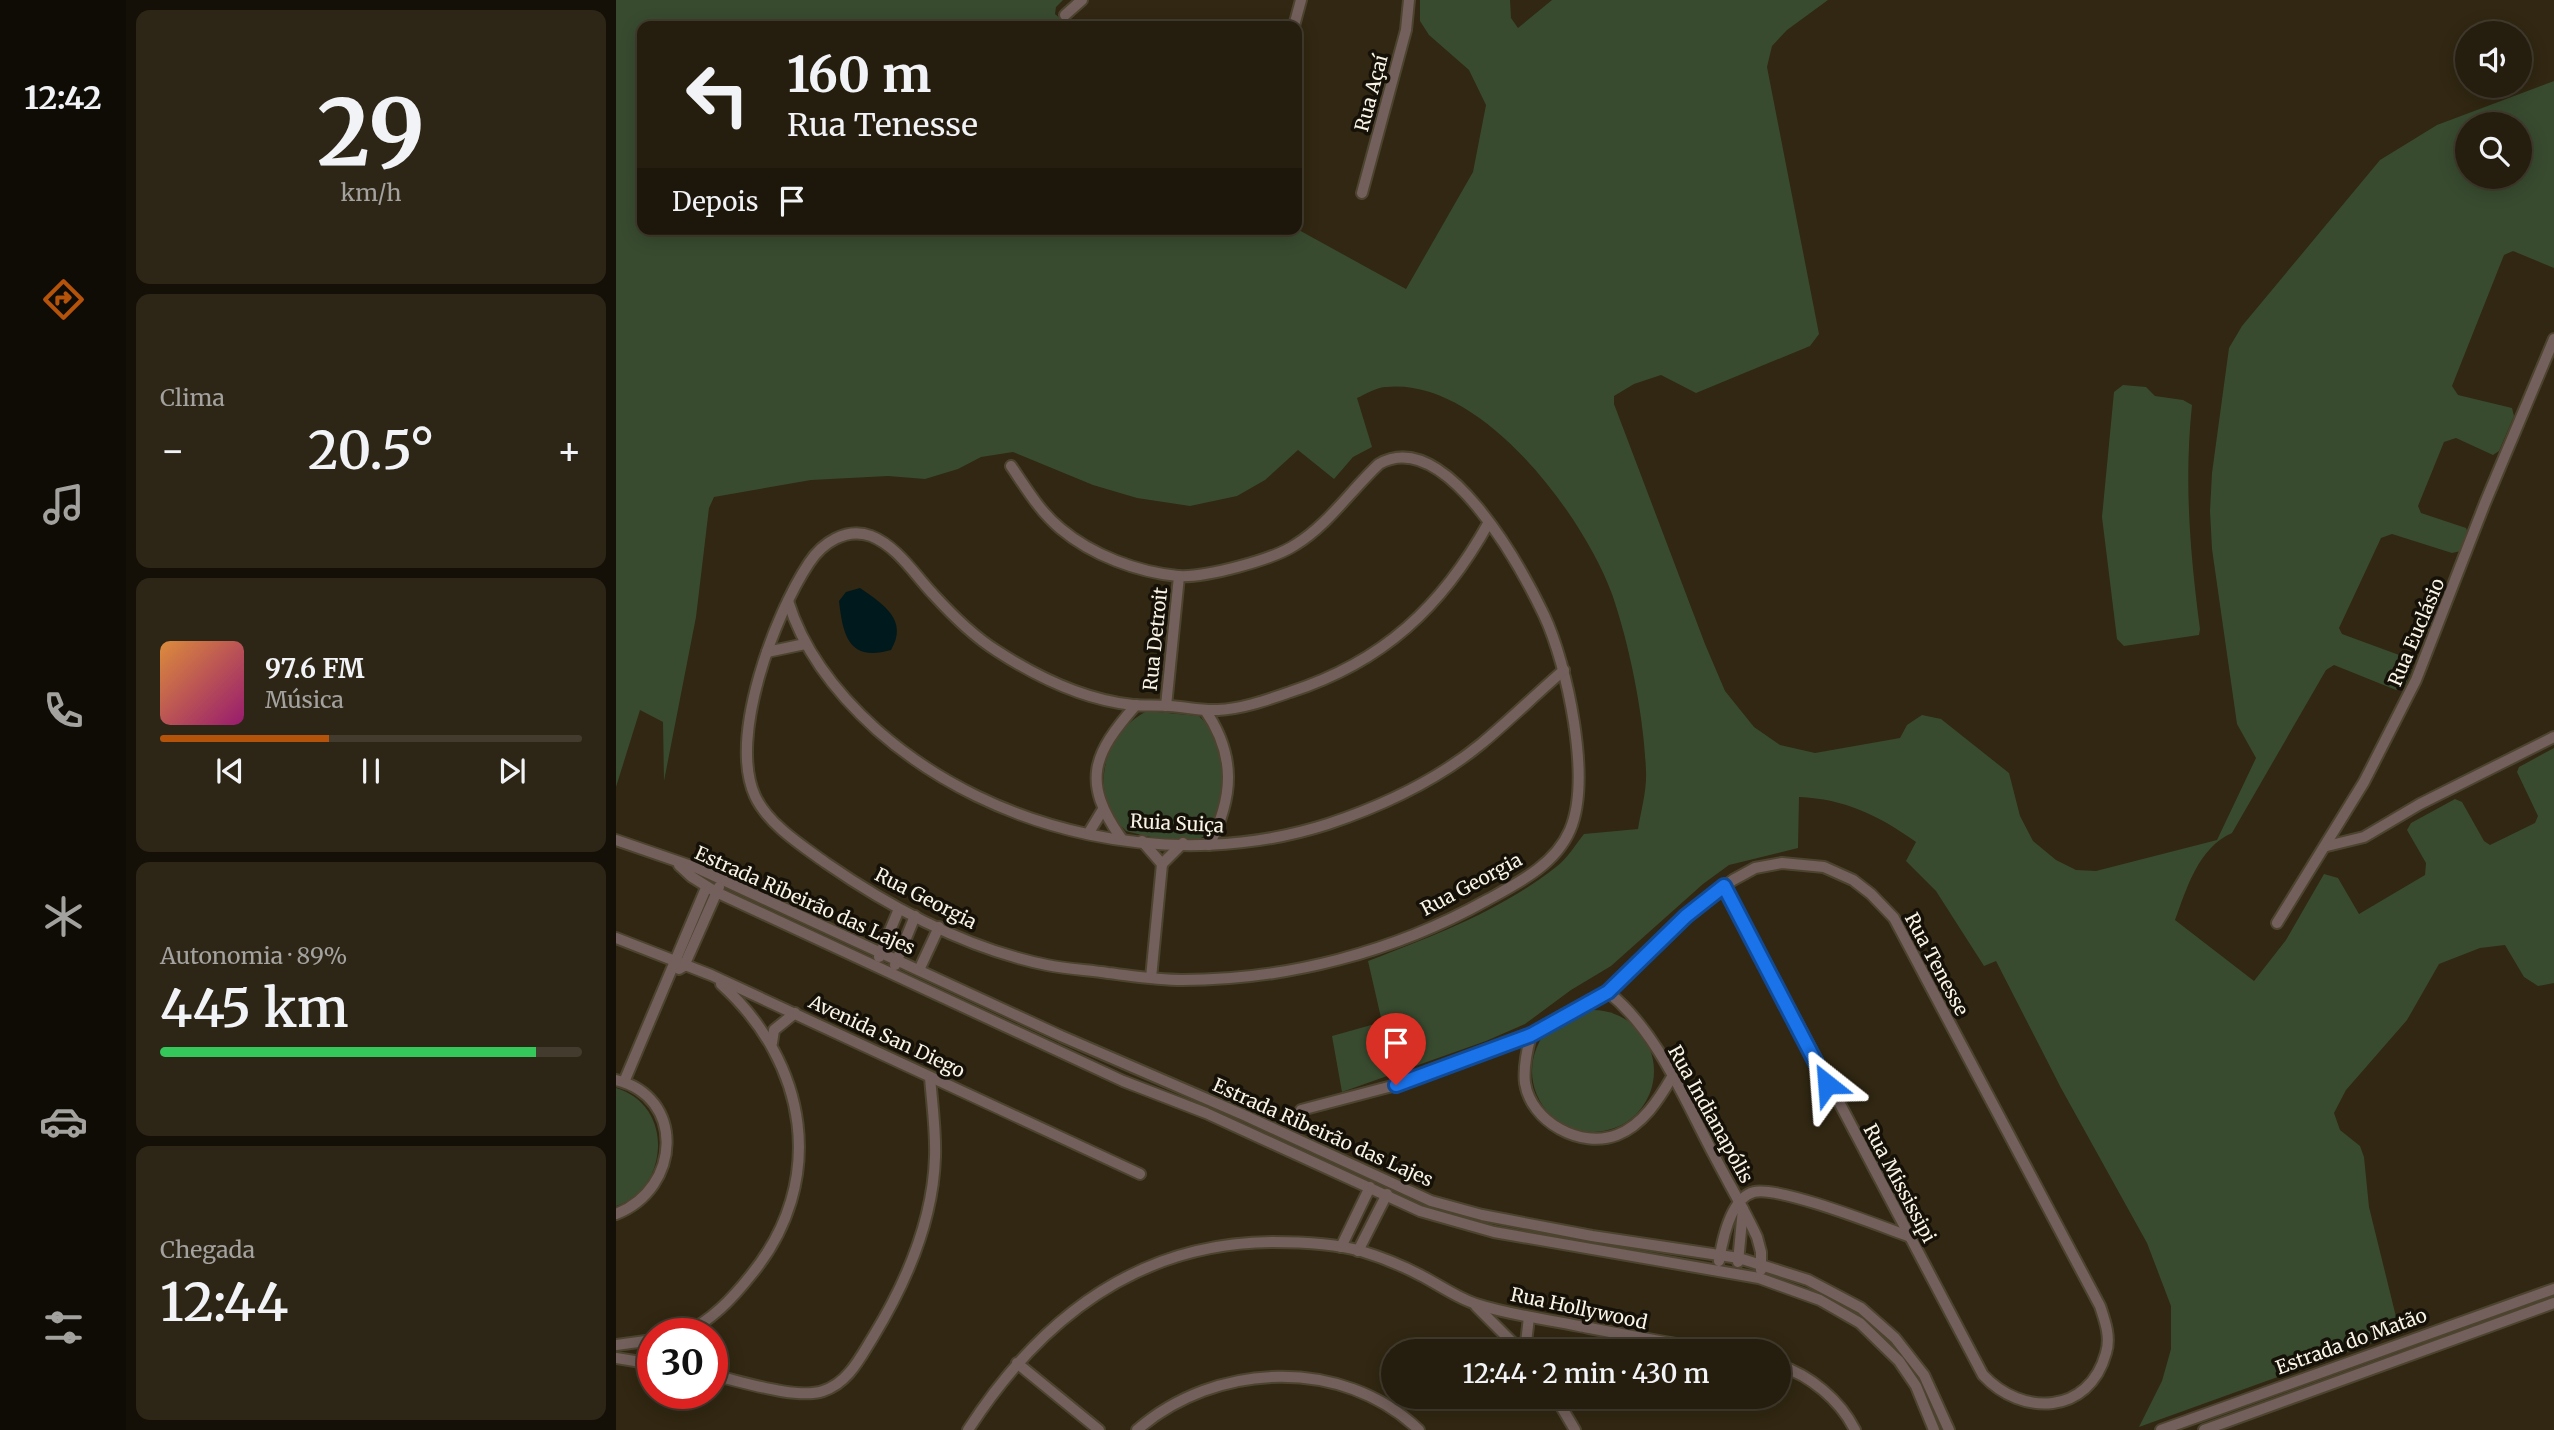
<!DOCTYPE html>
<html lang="pt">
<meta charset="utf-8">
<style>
body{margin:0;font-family:Merriweather,serif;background:#2d2617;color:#f1f3f6;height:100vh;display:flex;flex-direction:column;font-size:26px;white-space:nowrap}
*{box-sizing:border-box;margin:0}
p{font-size:23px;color:#a3a29e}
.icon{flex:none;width:38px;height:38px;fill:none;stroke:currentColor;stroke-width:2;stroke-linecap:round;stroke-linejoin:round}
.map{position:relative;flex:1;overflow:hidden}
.sheet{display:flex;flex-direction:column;gap:10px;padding:10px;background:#141008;width:490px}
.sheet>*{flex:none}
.banner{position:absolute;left:21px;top:21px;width:665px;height:214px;border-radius:14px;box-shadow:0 4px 18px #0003,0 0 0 2px #423b2e;background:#251d0e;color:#f1f3f6;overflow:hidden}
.buttons{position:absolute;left:1839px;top:21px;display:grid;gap:14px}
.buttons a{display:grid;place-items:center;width:77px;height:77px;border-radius:50%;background:#251d0e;box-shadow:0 4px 18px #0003,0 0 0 2px #423b2e;font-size:35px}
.speed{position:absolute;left:21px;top:1318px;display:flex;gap:14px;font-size:35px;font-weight:700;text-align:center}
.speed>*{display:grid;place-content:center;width:91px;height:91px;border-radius:50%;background:#251d0e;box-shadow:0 4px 18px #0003,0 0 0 2px #423b2e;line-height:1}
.speed .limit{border:10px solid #d22;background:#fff;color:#111}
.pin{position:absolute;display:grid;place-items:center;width:60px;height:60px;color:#fff;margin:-72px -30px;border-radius:50% 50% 50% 0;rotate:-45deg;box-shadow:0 0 7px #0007}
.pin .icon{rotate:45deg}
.me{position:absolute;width:77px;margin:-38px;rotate:332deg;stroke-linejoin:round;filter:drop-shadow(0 0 5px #0008)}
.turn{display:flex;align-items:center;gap:24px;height:147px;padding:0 35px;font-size:32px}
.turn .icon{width:91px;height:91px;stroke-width:2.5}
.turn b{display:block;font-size:49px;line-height:60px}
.then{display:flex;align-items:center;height:66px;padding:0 35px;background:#0003;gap:14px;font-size:26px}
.big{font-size:52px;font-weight:600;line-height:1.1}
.sheet .tile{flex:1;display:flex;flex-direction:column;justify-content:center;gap:10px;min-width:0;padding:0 24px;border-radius:14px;background:#2d2617}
.sheet .dial{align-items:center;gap:0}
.dial b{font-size:91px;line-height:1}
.song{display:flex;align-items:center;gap:21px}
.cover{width:84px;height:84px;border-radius:10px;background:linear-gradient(135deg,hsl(30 70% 55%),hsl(320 70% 35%))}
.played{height:7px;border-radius:4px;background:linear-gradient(90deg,#b45309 40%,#423b2e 40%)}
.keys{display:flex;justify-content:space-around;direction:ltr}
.heat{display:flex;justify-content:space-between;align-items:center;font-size:38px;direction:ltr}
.charge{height:10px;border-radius:5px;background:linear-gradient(90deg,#34c759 89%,#423b2e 0)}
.trip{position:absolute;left:765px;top:1339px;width:410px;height:70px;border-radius:35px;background:#251d0e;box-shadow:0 4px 18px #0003,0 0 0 2px #423b2e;font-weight:600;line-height:70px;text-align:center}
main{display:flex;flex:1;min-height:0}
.menu{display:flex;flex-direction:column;width:126px;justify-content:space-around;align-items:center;background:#0f0c06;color:#a3a29e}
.menu .icon{width:49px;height:49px}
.menu .selected{color:#b45309}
.menu b{font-size:32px;color:#f1f3f6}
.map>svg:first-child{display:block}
.green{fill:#384b2f;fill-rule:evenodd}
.water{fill:#00191c}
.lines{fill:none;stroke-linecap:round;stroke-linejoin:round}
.minor-casing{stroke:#4d4430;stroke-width:14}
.minor{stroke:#73605c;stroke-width:10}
.route-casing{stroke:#114b97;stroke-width:18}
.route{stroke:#1a73e8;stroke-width:12}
.labels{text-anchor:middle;stroke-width:7;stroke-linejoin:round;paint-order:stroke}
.street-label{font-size:19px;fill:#faf4e7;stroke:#151108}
</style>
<main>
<nav class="menu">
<b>12:42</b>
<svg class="icon selected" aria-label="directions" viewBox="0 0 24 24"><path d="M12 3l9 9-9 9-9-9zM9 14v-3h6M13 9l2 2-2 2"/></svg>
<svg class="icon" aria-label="music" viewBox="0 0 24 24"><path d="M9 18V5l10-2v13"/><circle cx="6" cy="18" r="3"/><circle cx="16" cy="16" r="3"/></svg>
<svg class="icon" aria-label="phone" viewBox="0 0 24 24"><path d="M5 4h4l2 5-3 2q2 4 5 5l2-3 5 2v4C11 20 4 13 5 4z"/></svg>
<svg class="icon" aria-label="climate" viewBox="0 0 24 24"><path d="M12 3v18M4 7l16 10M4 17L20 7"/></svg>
<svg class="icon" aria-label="car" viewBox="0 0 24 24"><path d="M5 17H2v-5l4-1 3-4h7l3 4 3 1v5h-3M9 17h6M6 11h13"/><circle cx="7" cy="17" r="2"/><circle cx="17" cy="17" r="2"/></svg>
<svg class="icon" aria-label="filters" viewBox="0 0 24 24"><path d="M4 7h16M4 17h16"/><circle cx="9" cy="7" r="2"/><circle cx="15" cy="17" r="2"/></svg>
</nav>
<section class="sheet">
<div class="tile dial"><b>29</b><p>km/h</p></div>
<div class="tile"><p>Clima</p>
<div class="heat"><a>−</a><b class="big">20.5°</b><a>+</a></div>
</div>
<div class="tile">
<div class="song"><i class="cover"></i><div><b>97.6 FM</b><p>Música</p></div></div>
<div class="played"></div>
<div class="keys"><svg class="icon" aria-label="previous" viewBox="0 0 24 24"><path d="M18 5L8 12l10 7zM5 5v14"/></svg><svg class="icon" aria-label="pause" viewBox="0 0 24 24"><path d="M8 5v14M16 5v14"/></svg><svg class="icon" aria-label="next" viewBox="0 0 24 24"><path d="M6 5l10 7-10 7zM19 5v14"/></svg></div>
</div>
<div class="tile"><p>Autonomia · 89%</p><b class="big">445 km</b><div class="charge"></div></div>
<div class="tile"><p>Chegada</p><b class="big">12:44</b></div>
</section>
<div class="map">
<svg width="1938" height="1430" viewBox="0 0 1938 1430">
<rect width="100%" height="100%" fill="#312712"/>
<g class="green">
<path d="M0,0H447L440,7L439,14L453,26H26V229H681L790,289L857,172L870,105L853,70L813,35L804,21V0H894L895,18L902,28L936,0H1212L1171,30L1156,46L1151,67L1203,334L1194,346L1080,393L1045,375L1018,384L998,396V404L1089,644L1109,691L1138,727L1164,745L1199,753L1284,738L1291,725L1306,715L1325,719L1393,773L1404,816L1417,841L1440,860L1460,870L1480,871L1601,840L1640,758L1621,724L1596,549L1594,511L1596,473L1613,348L1626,326L1764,160L1821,125L1938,81V268L1897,251L1888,255L1836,386L1842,395L1896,408L1898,416L1883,451L1877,455L1840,438L1828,442L1802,506L1805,513L1850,528L1853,536L1845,551L1836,553L1776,534L1765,538L1723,628L1726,634L1794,659L1797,666L1789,686L1780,690L1718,665L1710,670L1616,833C1582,848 1571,888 1559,920L1638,981L1670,940L1708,874L1722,878L1743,914L1809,875L1810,863L1791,830L1795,823L1839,799L1846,802L1868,841L1874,845L1919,823L1922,816L1901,772L1903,767L1938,748V983L1922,986L1908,977L1889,945L1864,948L1823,964L1791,1020L1730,1090L1718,1113L1724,1130L1744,1146L1748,1157L1753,1207L1784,1333L1523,1427L1546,1381L1555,1349V1306L1531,1243L1445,1088L1380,961L1368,966L1320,891L1290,861L1300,842C1262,815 1229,799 1183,797L1182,848L1113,865L1087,884L995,966L955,990L909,1024L870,1041L726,1092L716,1036L766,1022L752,961C817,936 884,911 940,867C951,859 959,845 968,834L1022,829C1025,811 1031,790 1030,771C1028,717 1014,646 996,594C967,515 865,377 770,387C761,387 750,394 741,398L756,447L737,457L718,479L682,450L649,480L621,496L574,506L521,498L477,485L397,452L365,457L342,469L309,479L272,476L195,480L98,497L93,508L80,617L48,781L47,722L24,710L0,787ZM1852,124H1904V177H1852Z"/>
<path d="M1507,385L1530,387L1539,396L1567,400L1576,405C1568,481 1574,553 1584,629L1583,635L1508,646L1501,639L1486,517L1498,392Z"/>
<path d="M531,711L583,716C591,724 600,735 603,747C610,768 608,827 585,838C568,845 528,836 510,831C472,796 485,735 531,711Z"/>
<circle cx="977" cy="1071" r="61"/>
<path d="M0,1088C58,1105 54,1188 0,1206Z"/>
</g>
<path class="water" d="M244,588C267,604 293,620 275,650C233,662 227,636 223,601L230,592Z"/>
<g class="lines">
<defs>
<g id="minor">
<path d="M449,15L466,0"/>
<path d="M678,26L685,0"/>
<path d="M746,193L790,30L793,0"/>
<path d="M395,466C410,488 424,512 445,529C476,555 521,572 562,576C588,578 656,560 679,545C712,525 735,490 763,464C829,426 905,567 928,615C951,664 976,779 954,830C939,865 902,883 871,900C778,952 671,980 566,980C541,980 517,976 492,973C472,970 451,969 431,965C352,949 275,908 210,863C185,845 152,824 139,796C112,737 159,614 193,563C206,543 230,527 255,536C281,546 299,575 317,594C336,615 357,636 381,651C421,677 469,700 517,705C529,706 541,705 554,706C570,707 586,711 602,710C626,709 651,700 674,692C767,662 826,607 873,522"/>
<path d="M172,601C188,653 221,694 261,730C380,835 560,873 712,824C766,806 821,780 865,744C894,720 920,694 948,670"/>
<path d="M151,652L189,644"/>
<path d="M550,706L563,576"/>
<path d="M589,710C620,755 618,797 593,845"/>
<path d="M472,834L486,811"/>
<path d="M505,838C465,781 477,754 520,705"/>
<path d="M0,840L81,868L445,1036L630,1116L815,1201L866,1215L976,1236L1123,1258L1192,1280L1245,1308L1279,1338L1308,1375L1333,1430"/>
<path d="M526,841L546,864"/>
<path d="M1711,846L1748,837L1804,804L1938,737"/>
<path d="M546,864L567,843"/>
<path d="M63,865L76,877L100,892L507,1081L590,1113L804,1211L878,1232L1143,1278L1204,1300L1244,1323L1283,1361L1300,1386L1318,1430"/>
<path d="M1661,923L1748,782L1800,680L1869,503L1938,339"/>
<path d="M0,938L95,975L524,1174"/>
<path d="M263,957L283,909"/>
<path d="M279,965L299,916"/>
<path d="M63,969L68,966L103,887"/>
<path d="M303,970L323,927"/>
<path d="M535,978L546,864"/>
<path d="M992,992C1042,1032 1069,1101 1099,1157C1113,1184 1128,1209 1141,1237L1145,1252V1270"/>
<path d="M915,1035C911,1050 907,1067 909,1083C915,1122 965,1149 1001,1135C1027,1125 1043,1099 1056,1077"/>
<path d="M156,1043L158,1030L179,1013"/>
<path d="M0,1080C69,1096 66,1188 0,1214"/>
<path d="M8,1082L90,888"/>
<path d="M685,1110L780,1085L915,1035L992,992L1070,916L1117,880L1139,868L1166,863L1208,867L1237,880L1255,894L1278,918L1484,1306C1489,1321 1495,1337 1490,1353C1473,1415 1406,1417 1367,1375L1109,886"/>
<path d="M725,1247L754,1187"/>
<path d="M742,1251L771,1194"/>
<path d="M1103,1261C1106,1242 1114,1198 1138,1192C1164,1186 1264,1226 1292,1236"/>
<path d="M1122,1262L1127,1209"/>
<path d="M860,1306L905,1351"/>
<path d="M67,1334C95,1321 116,1299 135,1275C212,1181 192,1063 105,984"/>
<path d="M0,1345L37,1340"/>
<path d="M913,1351L910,1343L913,1317"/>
<path d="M0,1358L37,1364"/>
<path d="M401,1363L483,1430"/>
<path d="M1162,1365C1194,1375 1224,1400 1239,1430"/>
<path d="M96,1375C125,1381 180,1400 207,1391C232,1383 244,1358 257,1337C290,1283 317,1222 319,1157C320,1130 316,1103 314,1077"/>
<path d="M939,1396L959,1430"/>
<path d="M352,1430C423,1320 520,1243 656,1242C685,1242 717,1243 745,1251C765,1257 785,1265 804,1275C822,1284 841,1298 860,1304C894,1315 929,1319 963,1326C1010,1335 1056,1344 1104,1351"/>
<path d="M521,1430C599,1362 726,1356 803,1430"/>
<path d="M1545,1430L1938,1289"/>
<path d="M1588,1430L1938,1303"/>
</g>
</defs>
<use href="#minor" class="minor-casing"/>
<use href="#minor" class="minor"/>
</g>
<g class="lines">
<defs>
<path id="route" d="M780,1085L915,1035L992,992L1070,916L1108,886L1211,1084"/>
</defs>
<use href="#route" class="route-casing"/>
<use href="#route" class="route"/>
</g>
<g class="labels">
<g class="street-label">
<text transform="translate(755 93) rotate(-75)" y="7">Rua Açaí</text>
<text transform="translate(1800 632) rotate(-67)" y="7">Rua Euclásio</text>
<text transform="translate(539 639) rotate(-84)" y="7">Rua Detroit</text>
<text transform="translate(561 823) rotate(3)" y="7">Ruia Suiça</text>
<text transform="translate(855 884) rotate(-28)" y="7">Rua Georgia</text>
<text transform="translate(310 898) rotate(27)" y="7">Rua Georgia</text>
<text transform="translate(189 900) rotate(24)" y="7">Estrada Ribeirão das Lajes</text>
<text transform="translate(1321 964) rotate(62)" y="7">Rua Tenesse</text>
<text transform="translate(271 1036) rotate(25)" y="7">Avenida San Diego</text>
<text transform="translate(1095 1114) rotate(61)" y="7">Rua Indianapólis</text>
<text transform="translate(707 1132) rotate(24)" y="7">Estrada Ribeirão das Lajes</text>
<text transform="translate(1284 1183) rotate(62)" y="7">Rua Mississipi</text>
<text transform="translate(963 1308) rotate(12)" y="7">Rua Hollywood</text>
<text transform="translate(1735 1341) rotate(-20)" y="7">Estrada do Matão</text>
</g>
</g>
</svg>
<div class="buttons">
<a><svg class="icon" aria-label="sound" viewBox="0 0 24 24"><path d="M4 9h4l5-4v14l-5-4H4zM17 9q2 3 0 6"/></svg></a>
<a><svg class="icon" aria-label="search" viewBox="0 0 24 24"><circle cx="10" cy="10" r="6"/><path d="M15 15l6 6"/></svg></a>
</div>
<div class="speed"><div class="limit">30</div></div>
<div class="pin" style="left:780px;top:1085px;background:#d93025"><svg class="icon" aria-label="arrive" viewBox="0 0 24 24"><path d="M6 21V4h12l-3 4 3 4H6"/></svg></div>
<svg class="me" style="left:1211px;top:1084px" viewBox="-20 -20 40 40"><path d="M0-17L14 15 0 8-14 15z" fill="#1a73e8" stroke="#fff" stroke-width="4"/></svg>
<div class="trip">12:44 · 2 min · 430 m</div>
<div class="banner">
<div class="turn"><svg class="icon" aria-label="left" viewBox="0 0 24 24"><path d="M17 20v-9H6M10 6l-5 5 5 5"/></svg><div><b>160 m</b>Rua Tenesse</div></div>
<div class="then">Depois<svg class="icon" aria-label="arrive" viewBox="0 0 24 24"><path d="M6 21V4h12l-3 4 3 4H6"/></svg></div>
</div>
</div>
</main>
